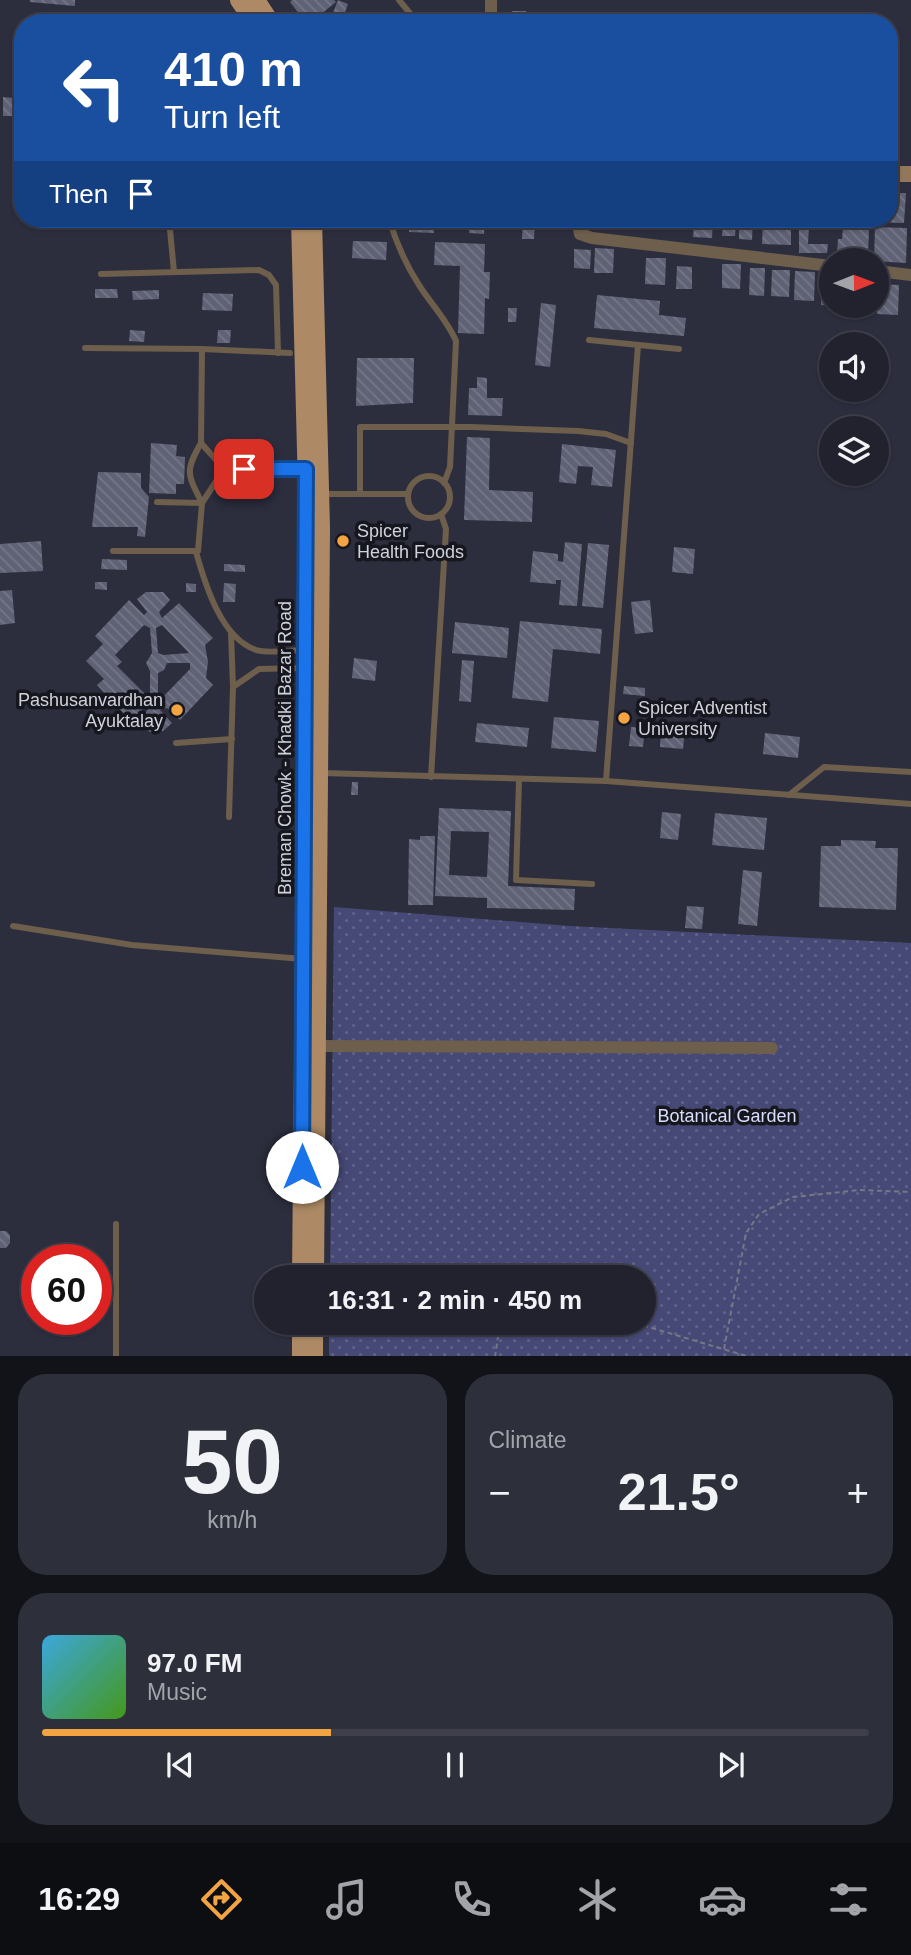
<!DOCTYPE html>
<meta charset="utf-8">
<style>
body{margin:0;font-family:Helvetica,sans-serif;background:#2d2f3a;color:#f1f3f6;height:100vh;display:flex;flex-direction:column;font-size:26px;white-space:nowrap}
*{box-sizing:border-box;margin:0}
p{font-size:23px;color:#a2a4aa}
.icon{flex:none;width:38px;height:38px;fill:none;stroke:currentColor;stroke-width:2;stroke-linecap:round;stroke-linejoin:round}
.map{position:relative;height:1356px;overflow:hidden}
.sheet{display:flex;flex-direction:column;gap:18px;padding:18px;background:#121319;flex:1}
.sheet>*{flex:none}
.banner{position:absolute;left:14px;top:14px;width:884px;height:214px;border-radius:28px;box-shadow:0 2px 5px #0004,0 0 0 2px #3e3f4a;background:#1a4fa0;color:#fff;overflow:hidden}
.needle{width:46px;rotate:89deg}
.fabs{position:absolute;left:819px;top:248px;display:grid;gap:14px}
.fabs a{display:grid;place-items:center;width:70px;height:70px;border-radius:50%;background:#21222e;box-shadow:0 2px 5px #0004,0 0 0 2px #3e3f4a;font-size:35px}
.speed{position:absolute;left:21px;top:1244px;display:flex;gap:14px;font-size:35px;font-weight:700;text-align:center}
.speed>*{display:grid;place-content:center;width:91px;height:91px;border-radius:50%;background:#21222e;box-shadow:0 2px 5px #0004,0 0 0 2px #3e3f4a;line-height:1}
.speed .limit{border:10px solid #d22;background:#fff;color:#111}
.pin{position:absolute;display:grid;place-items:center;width:60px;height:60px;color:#fff;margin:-30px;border-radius:14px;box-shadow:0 4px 10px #0006}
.me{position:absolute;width:77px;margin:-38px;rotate:0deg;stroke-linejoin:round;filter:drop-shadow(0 0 5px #0008)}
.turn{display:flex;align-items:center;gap:24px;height:147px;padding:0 35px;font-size:32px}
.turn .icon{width:91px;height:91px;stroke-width:2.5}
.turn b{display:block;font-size:49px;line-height:60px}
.then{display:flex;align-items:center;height:66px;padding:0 35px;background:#0003;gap:14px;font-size:26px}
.big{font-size:52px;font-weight:700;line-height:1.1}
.sheet .widget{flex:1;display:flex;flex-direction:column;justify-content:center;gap:10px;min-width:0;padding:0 24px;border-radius:28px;background:#2d2f3a}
.sheet .dial{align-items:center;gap:0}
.dial b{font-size:91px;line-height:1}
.song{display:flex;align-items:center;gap:21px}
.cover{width:84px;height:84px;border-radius:10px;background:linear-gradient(135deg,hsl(200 70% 55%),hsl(100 70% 35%))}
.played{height:7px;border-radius:4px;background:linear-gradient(90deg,#f3a442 35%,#3e3f4a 35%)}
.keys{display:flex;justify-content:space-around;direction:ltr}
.heat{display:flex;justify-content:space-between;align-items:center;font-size:38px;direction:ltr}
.sheet .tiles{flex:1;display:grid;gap:18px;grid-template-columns:1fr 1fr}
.widget:last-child{grid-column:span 2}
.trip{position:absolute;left:254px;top:1265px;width:402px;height:70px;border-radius:35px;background:#21222e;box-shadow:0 2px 5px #0004,0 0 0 2px #3e3f4a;font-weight:700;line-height:70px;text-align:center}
.menu{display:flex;height:112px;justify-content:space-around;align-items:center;background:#0d0e12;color:#a2a4aa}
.menu .icon{width:49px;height:49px}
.menu .on{color:#f3a442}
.menu b{font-size:32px;color:#f1f3f6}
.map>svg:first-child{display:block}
.grass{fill:url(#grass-dots)}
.building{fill:url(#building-back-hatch);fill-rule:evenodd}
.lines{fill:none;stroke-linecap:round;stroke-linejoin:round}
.path{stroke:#767885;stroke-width:2;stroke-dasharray:5 3.5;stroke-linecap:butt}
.lane{stroke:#6e5e4c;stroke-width:6}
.street{stroke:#6e5e4c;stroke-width:12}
.secondary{stroke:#92775a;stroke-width:16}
.primary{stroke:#ad8a65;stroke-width:18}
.route-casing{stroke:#114b97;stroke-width:18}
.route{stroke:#1a73e8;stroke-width:12}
.poi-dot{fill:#f3a442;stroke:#16171e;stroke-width:2.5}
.labels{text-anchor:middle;stroke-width:7;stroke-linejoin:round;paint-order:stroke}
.poi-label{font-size:18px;fill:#cfd1db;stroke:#16171e;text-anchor:start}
.street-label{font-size:18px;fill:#cfd1db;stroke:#16171e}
.park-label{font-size:18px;fill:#d9ddfc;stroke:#16171e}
</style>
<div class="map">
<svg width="911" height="1357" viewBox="0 0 911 1357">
<defs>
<pattern id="grass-dots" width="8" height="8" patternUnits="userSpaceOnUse" patternTransform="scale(1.75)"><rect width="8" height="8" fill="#464976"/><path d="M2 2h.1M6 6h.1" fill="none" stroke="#606289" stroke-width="1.8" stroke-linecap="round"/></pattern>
<pattern id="building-back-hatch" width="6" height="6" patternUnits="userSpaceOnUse" patternTransform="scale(1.75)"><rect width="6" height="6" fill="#5f6275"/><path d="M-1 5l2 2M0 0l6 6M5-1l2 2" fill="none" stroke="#757788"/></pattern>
</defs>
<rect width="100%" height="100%" fill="#2c2e3e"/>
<path class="grass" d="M334,907L570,926L911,943V1356H329V1323H644V1278L330,1277Z"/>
<g class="building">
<path d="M30,0H75V6L30,2Z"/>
<path d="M292,0H334L336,2L310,23H306L290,2Z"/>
<path d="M338,0L348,4L341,23H329Z"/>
<rect x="512" y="11" width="14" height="12"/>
<path d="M3,97L23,99V116H3Z"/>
<path d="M889,193H906L904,223L835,221V219H889Z"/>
<path d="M343,219H383L382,229L343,227Z"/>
<path d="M410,219H485L484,234L469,233V226L434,224V233L409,232Z"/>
<path d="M523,219L535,220L534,239H522Z"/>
<path d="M636,219H670V228L636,225Z"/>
<path d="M682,219H713L712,238L693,237L694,227H682Z"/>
<path d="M723,219H736L735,236H722Z"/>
<path d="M739,219H753L752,240L739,239Z"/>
<path d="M763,220L791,221V245L762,244Z"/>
<path d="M799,226H809L808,244H828L827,253H799Z"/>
<path d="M875,227L907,228L906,263L874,261Z"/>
<path d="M843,229L869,230L868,256L837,255L838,239H842Z"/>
<path d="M353,241L387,242L386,260L352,258Z"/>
<path d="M435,242L485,244L484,272H490L489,299L485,298L484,334L458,333L460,266L434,265Z"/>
<path d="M595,248L614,249L613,273H594Z"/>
<path d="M574,249L591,250L590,269L574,268Z"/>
<path d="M646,258H666L665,285L645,284Z"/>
<path d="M722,264H741L740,289L722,288Z"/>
<path d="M677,266L692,267V289H676Z"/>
<path d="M750,268H765L764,296L749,295Z"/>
<path d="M772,270H790L789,297L771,296Z"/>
<path d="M795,271L815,272L814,301L794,300Z"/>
<path d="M822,276L831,277V306L821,305Z"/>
<path d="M878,284L899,285L898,315L877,314Z"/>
<path d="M95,289H117L118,298H95Z"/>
<path d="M159,290V299L133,300L132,291Z"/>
<path d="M203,293L233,294L232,311L202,310Z"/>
<path d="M597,295L660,301L659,315L686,318L684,336L594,328Z"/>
<path d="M541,303L556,305L550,367L535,365Z"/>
<path d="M508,308H517L516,322H508Z"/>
<path d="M130,330L145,331L144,342L129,341Z"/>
<path d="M218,330H231L230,343H217Z"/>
<path d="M357,358H414L413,403L356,406Z"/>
<path d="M477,377L487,378V398H503L502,416L468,415L469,388H477Z"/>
<path d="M467,437L490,438L489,490L533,492L532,522L464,520Z"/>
<path d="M151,443L177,445L176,456L185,457L184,484H176V494L149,493Z"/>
<path d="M562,444L616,450L612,487L591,485L593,467L578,466L576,484L559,482Z"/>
<path d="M98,472L141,473V488L149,497L145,537L137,536L138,527H92Z"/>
<path d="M41,541L43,571L0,573V544Z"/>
<path d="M565,542L582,544L577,606L559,605L561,580H556V584L530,582L533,551L558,554V561L563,562Z"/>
<path d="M588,543L609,545L603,608L582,606Z"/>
<path d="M674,547L695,549L693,574L672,572Z"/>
<path d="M102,559L127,560V570L101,569Z"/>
<path d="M224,564L245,565V572L224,571Z"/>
<path d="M95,582H107V590L95,589Z"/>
<path d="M186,583L196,584V592H186Z"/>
<path d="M224,583L236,584L235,602H223Z"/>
<path d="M12,590L15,623L0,625V591Z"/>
<path d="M146,592H163L170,600L159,612L162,618L179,603L213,638L205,645L208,662L206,678L213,685L180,720L167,708L160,710L172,723L163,731L150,732L138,724L148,709H143L131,721L97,685L104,679L86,661L103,644L95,636L129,600L144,615L147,612L137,599ZM144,625L150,628L152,653L146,663L150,671V699L117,666L122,662L115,655ZM162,625L189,653L163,655L158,653L156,628ZM167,663H190V669L161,699H158V673L164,670Z"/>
<path d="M650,600L653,632L635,634L631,602Z"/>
<path d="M520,621L602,629L600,654L553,649L548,702L512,698Z"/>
<path d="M455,622L509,628L507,658L452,653Z"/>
<path d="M354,658L377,661L375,681L352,678Z"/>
<path d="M462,660L474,661L471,702L459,701Z"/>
<path d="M624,686L645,688V696L623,694Z"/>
<path d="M554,717L599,721L596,752L551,748Z"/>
<path d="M477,723L529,728L527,747L475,742Z"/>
<path d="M631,727L645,728L643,747L629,746Z"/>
<path d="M661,727L685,730L683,749L660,747Z"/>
<path d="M765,733L800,737L798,758L763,754Z"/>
<path d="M352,782H358V795H351Z"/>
<path d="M439,808L511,811L508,886L575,889L574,910L487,908V898L435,896ZM451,831L489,832L487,877L449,875Z"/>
<path d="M662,812L681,814L678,840L660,838Z"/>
<path d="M715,813L767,818L764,850L712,845Z"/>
<path d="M420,836H435L433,905H408L409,839L420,840Z"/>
<path d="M841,840L876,841L875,848H898L896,910L819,907L821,846H841Z"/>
<path d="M743,870L762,872L757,926L738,924Z"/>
<path d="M687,906L704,907L702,929L685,928Z"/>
<path d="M0,1231H6L10,1235V1243L6,1248H0Z"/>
</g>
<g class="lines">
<g class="path">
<path d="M635,1323L750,1357"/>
<path d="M724,1349L746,1233L759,1214L793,1197L860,1190L911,1192"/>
<path d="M495,1357L500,1323"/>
</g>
<g class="lane">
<path d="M399,0L418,23"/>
<path d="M169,219L174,272"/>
<path d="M389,219C396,242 406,265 419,285C431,304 447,320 456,341L450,467L444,483"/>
<path d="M101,274L259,270L269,275L276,285L278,353"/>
<path d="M589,340L679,349"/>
<path d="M85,348L202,349L290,353"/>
<path d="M202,349L201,443L224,469H305"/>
<circle cx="429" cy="497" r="21"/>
<path d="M323,494H408"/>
<path d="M360,494V427H471L578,431L606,434L631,443"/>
<path d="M157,502L202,503C187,474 185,471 201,443"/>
<path d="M113,551H198L202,503L224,469"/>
<path d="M196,552C205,584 221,638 256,650C266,654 293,650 305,650"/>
<path d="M231,633L233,687L259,669L304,668"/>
<path d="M176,743L232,739"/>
<path d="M322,773L606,781L911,804"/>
<path d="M431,777L446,529L441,514"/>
<path d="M519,779L516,880L592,884"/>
<path d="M606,781L638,345"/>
<path d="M789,795L824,767L911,772"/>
<path d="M229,817L233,687"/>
<path d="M13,926L132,945L303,959"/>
<path d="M116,1357V1224"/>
</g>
<g class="street">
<path d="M491,23V0"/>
<path d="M577,219L580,234L592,238L831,266"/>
<path d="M877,271L911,275"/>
<path d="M317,1046L772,1048"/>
</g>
<path class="secondary" d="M889,174H911"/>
<g class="primary">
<path d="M239,0L255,23"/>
<path d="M256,0L271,23"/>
<path d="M300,219L308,528L301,1278"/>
<path d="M313,219L321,528L315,1278"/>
<path d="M301,1357V1323"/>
<path d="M314,1357V1323"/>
</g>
</g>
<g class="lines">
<defs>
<path id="route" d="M244,469H306L302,1167"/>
</defs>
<use href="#route" class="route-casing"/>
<use href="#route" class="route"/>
</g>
<g class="poi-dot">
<circle cx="343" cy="541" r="7"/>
<circle cx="177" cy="710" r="7"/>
<circle cx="624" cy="718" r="7"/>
</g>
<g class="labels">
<g class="poi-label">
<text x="357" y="537">Spicer<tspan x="357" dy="21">Health Foods</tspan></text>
<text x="163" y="706" text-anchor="end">Pashusanvardhan<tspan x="163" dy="21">Ayuktalay</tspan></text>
<text x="638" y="714">Spicer Adventist<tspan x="638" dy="21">University</tspan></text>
</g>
<g class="street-label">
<text transform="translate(285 748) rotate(-90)" y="6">Breman Chowk - Khadki Bazar Road</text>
</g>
<g class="park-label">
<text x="727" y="1122">Botanical Garden</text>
</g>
</g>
</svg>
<div class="fabs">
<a><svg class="needle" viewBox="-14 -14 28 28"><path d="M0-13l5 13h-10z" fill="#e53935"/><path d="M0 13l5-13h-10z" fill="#a2a4aa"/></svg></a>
<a><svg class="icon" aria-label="sound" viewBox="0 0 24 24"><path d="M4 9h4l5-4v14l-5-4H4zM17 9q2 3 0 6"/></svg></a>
<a><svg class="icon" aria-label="layers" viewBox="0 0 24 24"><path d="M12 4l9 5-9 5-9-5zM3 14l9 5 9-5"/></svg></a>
</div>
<div class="speed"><div class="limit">60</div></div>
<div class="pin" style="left:244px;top:469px;background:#d93025"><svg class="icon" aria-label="arrive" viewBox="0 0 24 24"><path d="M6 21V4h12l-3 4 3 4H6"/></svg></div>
<svg class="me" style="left:302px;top:1167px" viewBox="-20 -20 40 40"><circle r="19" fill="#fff"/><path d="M0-13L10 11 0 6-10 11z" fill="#1a73e8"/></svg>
<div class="trip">16:31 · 2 min · 450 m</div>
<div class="banner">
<div class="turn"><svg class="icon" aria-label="left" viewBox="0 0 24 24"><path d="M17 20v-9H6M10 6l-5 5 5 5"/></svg><div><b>410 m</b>Turn left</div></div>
<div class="then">Then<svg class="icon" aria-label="arrive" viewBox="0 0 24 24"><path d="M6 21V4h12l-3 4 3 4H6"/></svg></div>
</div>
</div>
<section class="sheet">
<div class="tiles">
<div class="widget dial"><b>50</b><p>km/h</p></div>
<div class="widget"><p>Climate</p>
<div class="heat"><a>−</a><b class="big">21.5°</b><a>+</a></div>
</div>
<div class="widget">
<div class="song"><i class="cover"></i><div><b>97.0 FM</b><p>Music</p></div></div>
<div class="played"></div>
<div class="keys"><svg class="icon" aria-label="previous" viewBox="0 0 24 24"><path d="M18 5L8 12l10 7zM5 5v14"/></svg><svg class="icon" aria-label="pause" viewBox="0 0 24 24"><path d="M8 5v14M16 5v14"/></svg><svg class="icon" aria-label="next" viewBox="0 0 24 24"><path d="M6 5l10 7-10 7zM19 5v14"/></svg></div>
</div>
</div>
</section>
<nav class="menu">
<b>16:29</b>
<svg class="icon on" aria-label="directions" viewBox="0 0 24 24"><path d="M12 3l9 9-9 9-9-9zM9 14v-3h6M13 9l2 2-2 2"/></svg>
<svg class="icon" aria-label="music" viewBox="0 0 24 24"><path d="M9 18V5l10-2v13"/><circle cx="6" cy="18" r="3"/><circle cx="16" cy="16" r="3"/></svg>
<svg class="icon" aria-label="phone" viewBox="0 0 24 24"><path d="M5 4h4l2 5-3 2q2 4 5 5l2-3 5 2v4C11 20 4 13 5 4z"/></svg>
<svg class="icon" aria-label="climate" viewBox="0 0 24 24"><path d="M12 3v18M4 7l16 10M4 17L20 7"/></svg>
<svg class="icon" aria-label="car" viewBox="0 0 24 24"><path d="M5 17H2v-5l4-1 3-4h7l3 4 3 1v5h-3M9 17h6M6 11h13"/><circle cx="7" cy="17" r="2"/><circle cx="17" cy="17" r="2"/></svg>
<svg class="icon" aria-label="filters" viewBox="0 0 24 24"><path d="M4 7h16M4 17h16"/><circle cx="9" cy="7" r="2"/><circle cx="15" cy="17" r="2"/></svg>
</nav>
